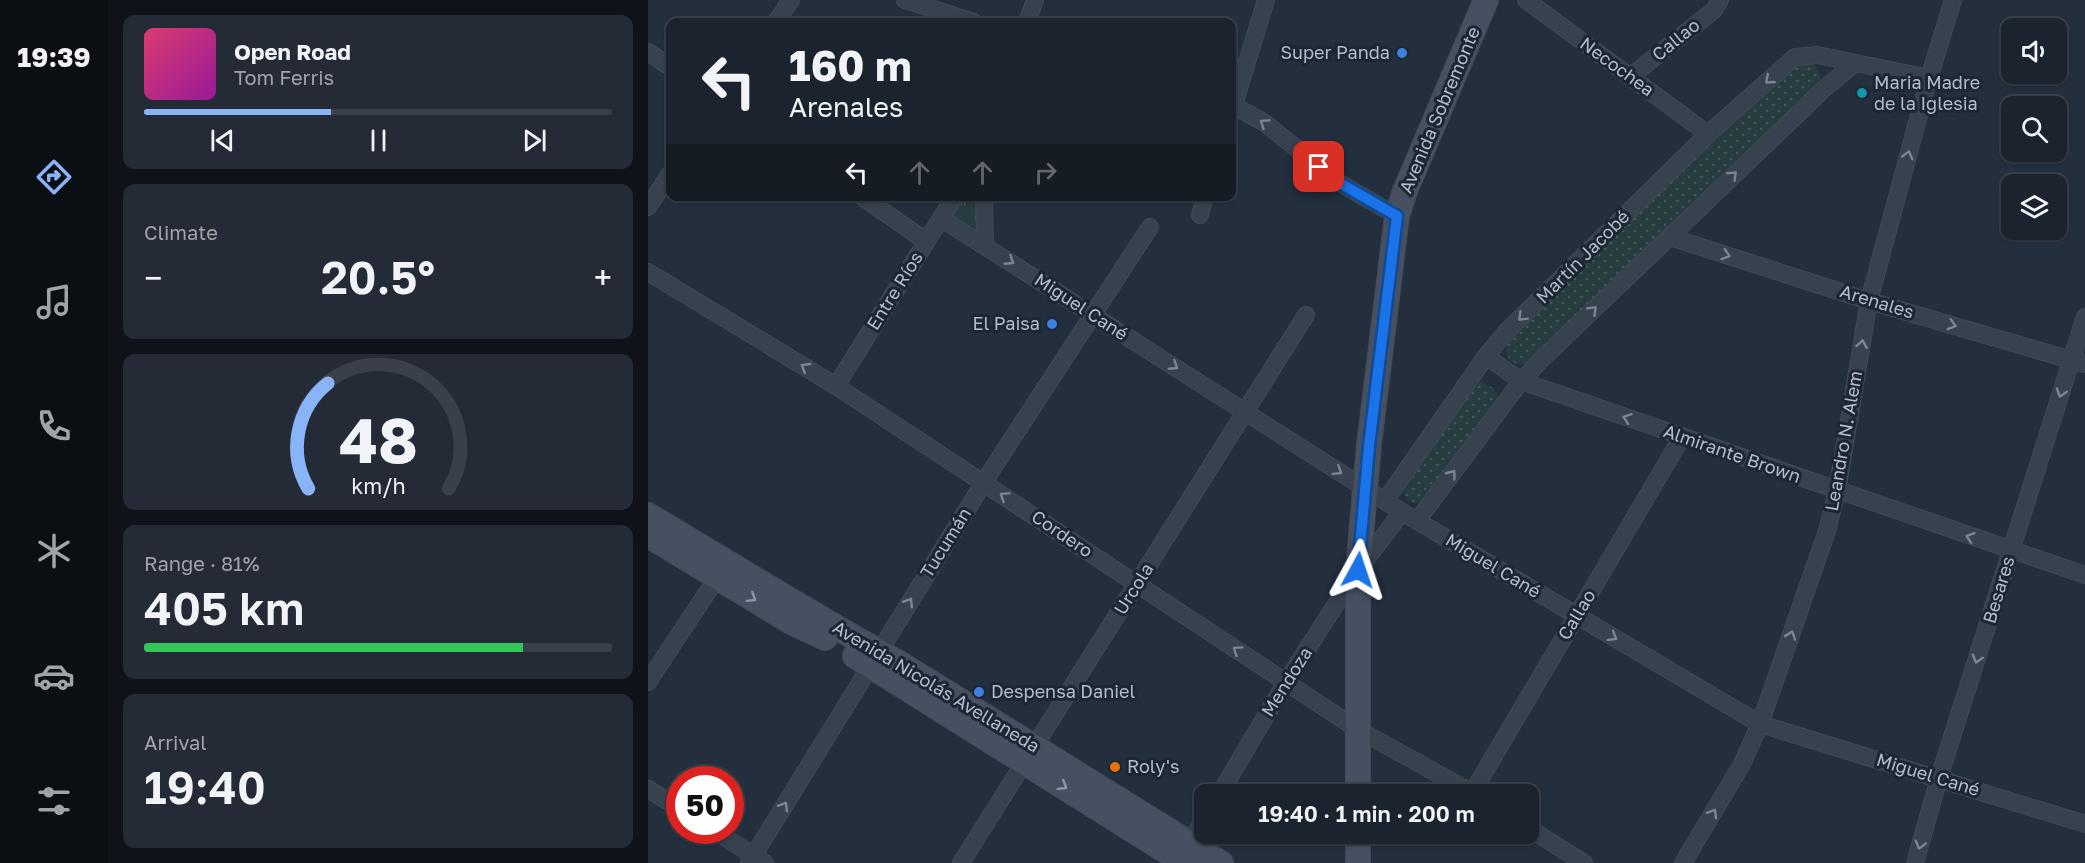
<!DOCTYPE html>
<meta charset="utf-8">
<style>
body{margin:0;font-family:"Golos Text",sans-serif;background:#242b36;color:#f1f3f6;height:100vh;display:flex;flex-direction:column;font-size:22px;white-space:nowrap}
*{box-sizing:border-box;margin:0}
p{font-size:20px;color:#a0a4aa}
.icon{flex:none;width:33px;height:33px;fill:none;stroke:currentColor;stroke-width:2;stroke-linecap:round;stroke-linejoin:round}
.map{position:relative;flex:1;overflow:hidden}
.drawer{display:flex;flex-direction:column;gap:15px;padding:15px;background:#0f1319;width:540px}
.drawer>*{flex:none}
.guide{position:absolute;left:18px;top:18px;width:570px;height:183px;border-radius:12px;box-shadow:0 2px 4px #0004,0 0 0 2px #39404a;background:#1b232e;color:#f1f3f6;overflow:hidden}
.tools{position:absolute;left:1353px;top:18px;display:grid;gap:12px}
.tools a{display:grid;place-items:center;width:66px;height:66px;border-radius:12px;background:#1b232e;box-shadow:0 2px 4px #0004,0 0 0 2px #39404a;font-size:30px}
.speed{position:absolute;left:18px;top:766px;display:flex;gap:12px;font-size:30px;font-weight:700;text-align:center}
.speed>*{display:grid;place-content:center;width:78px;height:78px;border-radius:50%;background:#1b232e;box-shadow:0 2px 4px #0004,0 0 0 2px #39404a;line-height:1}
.speed .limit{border:9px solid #d22;background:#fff;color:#111}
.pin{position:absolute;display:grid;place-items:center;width:51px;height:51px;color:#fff;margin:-26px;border-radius:12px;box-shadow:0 3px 9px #0006}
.me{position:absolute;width:66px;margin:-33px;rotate:5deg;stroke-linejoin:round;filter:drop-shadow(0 0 4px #0008)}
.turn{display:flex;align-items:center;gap:21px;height:126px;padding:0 24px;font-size:27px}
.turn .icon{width:78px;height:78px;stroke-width:2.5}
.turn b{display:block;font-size:42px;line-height:51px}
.lanes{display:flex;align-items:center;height:57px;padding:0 24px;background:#0003;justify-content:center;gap:30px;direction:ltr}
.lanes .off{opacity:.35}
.big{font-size:45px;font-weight:600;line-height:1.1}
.drawer .tile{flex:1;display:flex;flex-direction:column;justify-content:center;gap:9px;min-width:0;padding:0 21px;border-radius:12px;background:#242b36}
.drawer .dial{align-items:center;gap:0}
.dial svg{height:156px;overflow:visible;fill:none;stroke:#39404a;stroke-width:7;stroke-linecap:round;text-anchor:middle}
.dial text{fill:#f1f3f6;stroke:none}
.song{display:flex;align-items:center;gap:18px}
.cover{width:72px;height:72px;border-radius:9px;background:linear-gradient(135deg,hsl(340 70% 55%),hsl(300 70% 35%))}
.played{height:6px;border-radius:3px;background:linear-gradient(90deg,#8ab4f8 40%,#39404a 40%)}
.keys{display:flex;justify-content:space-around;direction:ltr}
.heat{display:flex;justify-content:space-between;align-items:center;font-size:33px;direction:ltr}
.charge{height:9px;border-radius:4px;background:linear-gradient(90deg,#34c759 81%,#39404a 0)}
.trip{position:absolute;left:546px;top:784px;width:345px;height:60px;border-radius:12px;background:#1b232e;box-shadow:0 2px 4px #0004,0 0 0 2px #39404a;font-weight:600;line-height:60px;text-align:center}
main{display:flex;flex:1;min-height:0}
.tabs{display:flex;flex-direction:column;width:108px;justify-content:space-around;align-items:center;background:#0b0e12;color:#a0a4aa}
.tabs .icon{width:42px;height:42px}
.tabs .selected{color:#8ab4f8}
.tabs b{font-size:27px;color:#f1f3f6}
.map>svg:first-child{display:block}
.grass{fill:url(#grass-tufts)}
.park{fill:url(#park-dots)}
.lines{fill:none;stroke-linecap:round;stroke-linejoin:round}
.minor-casing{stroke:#414a57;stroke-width:18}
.secondary-casing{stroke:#414a57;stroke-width:26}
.minor{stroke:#38414e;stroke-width:16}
.secondary{stroke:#465061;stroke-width:24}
.oneway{stroke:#7c8592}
.oneway2{stroke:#8e96a5}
.route-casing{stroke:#114b97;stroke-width:15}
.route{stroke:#1a73e8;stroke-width:10}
.shop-dot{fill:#3f7fe0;stroke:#1d2633;stroke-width:2}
.culture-dot{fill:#0f9aa8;stroke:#1d2633;stroke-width:2}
.food-dot{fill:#e8710a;stroke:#1d2633;stroke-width:2}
.labels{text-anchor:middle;stroke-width:6;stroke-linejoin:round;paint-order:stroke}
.street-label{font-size:18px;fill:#b4bcc9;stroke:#1d2633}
.poi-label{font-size:18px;fill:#b4bcc9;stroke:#1d2633;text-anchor:start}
</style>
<main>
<nav class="tabs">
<b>19:39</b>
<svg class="icon selected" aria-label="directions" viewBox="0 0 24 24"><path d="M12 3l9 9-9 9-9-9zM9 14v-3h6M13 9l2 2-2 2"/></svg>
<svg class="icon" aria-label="music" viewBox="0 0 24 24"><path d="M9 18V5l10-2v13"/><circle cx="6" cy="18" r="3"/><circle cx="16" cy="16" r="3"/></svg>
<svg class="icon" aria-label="phone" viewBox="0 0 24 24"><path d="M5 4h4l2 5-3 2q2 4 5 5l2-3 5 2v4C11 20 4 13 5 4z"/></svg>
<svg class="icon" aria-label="climate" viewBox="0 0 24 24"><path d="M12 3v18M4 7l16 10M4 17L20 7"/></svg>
<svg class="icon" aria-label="car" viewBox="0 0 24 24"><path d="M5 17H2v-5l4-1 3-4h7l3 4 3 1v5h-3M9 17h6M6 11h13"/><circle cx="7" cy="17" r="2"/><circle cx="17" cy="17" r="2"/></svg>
<svg class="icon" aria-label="filters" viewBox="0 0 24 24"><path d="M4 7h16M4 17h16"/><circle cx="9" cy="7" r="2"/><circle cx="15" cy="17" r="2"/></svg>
</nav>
<section class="drawer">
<div class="tile">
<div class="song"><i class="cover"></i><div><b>Open Road</b><p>Tom Ferris</p></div></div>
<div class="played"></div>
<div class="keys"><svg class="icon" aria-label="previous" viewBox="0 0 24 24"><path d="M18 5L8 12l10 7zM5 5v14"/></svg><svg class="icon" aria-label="pause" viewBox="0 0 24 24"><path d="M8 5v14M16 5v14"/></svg><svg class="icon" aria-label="next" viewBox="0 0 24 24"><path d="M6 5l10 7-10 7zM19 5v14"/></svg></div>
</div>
<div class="tile"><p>Climate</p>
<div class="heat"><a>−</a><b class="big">20.5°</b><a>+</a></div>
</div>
<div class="tile dial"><svg viewBox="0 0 100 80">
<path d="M14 69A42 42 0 1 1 86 69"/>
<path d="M14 69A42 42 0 0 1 24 15" stroke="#8ab4f8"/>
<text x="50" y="56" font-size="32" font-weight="700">48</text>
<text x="50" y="72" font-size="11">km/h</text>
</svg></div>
<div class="tile"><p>Range · 81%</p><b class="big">405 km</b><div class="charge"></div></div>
<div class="tile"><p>Arrival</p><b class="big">19:40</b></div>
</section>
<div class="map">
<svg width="1437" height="863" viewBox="0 0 1437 863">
<defs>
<pattern id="grass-tufts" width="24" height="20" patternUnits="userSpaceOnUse" patternTransform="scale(1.5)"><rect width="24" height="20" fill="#263c3f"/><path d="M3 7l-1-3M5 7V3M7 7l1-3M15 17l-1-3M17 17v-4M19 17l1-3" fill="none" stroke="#435659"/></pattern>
<pattern id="park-dots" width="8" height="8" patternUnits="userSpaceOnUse" patternTransform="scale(1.5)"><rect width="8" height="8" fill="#263c3f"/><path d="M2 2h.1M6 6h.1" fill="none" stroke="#435659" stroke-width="1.8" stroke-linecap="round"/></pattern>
</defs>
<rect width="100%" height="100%" fill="#242f3e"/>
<path class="grass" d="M311,197H333L332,225L325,230L303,217Z"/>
<g class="park">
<path d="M1162,62C1171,68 1174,75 1171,85L880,363C865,368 854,357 859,342L1059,146L1148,63Z"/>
<path d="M832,382C842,384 850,390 850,401L773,502C763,505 755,498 754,487L828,383Z"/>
</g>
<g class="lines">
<defs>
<g id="minor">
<path d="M257,0L326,22"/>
<path d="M878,0L1060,134"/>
<path d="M128,22L143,0"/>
<path d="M379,22L387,0"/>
<path d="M0,52L22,67"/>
<path d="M982,77L1066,10L1072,0"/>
<path d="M584,105L617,123L690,182L749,216"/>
<path d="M584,111L618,0"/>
<path d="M213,196L278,241"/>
<path d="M336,196L337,245"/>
<path d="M0,207L22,174"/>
<path d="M552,215L557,196"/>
<path d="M294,219L754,512L1112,724L1437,824"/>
<path d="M1022,237L1221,301L1437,364"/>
<path d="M0,272L188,386L709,729L828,795"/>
<path d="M838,356L873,381L1437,575"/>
<path d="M188,386L307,196"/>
<path d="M737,501L838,356L859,331L1060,134L1147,57L1169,55L1281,78"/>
<path d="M769,521L873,381L893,360L1177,88L1206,64"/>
<path d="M0,682L74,570"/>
<path d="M0,789L32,809"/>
<path d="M824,793L1034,437"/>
<path d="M571,795L638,682L710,570L754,512"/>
<path d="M880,828L936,863"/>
<path d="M67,831L117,863"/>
<path d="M537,852L556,819"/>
<path d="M101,863L336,482L502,227"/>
<path d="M313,863L658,315"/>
<path d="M1035,863L1094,764L1112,724L1179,531L1189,491L1221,301L1281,78L1305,0"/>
<path d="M1267,863L1291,778L1437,317"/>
</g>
<g id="secondary">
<path d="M0,515C84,565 166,616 251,663L573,863"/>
<path d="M0,535L143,622L177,638"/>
<path d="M207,656L537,863"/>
<path d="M710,795V570L721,445L749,216L757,191L838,0"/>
<path d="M710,834V863"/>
</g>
</defs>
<use href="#minor" class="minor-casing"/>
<use href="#secondary" class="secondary-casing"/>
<use href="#minor" class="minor"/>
<use href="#secondary" class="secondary"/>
</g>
<defs><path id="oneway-chevron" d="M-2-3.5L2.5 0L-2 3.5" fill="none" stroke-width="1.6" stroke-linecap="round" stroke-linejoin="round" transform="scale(1.5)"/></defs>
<g class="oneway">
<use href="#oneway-chevron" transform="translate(1121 80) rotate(139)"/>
<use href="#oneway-chevron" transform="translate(616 123) rotate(-146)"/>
<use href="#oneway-chevron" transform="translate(1260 155) rotate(-75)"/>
<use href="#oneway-chevron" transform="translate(1085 175) rotate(-44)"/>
<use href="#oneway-chevron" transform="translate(1078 255) rotate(18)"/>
<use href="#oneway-chevron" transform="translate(362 261) rotate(33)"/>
<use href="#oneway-chevron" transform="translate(945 310) rotate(-44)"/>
<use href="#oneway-chevron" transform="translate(874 317) rotate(135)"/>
<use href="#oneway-chevron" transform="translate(1304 325) rotate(16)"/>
<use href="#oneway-chevron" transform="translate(1214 344) rotate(-80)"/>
<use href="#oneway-chevron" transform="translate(526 366) rotate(33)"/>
<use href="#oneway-chevron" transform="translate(157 367) rotate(-149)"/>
<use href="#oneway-chevron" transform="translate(1413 393) rotate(108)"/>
<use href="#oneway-chevron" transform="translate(979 418) rotate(-161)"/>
<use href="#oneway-chevron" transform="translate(690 471) rotate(32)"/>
<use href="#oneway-chevron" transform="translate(804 474) rotate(-53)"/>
<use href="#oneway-chevron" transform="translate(356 496) rotate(-146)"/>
<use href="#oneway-chevron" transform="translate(1322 537) rotate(-161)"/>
<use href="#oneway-chevron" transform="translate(261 602) rotate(-58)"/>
<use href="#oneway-chevron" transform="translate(1143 635) rotate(-71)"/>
<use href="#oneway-chevron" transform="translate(965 637) rotate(31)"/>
<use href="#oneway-chevron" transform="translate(589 650) rotate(-146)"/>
<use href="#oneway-chevron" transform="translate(1329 659) rotate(107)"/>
<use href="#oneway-chevron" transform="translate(136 806) rotate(-59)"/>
<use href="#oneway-chevron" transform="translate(1065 813) rotate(-59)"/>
<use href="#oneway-chevron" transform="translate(1272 845) rotate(106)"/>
</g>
<g class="oneway2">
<use href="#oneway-chevron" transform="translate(104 598) rotate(32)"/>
<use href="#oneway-chevron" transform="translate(415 786) rotate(32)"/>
</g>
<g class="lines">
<defs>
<path id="route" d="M671,167L690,182L749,216L721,446L710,570"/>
</defs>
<use href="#route" class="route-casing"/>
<use href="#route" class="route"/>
</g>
<g class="shop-dot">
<circle cx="754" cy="53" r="6"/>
<circle cx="404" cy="324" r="6"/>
<circle cx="331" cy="692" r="6"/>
</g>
<circle class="culture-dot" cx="1214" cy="93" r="6"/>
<circle class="food-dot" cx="467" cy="767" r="6"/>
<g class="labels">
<g class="street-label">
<text transform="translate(1028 40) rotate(-39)" y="6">Callao</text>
<text transform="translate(969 67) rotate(36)" y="6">Necochea</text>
<text transform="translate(792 110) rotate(-67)" y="6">Avenida Sobremonte</text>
<text transform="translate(935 257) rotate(-45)" y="6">Martín Jacobé</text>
<text transform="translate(247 291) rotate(-58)" y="6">Entre Ríos</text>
<text transform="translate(1229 302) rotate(17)" y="6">Arenales</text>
<text transform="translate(433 307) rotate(33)" y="6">Miguel Cané</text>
<text transform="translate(1196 441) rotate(-80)" y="6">Leandro N. Alem</text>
<text transform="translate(1084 454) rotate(19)" y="6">Almirante Brown</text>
<text transform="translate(414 534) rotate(34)" y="6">Cordero</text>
<text transform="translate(298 543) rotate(-58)" y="6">Tucumán</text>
<text transform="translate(845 566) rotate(31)" y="6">Miguel Cané</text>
<text transform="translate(486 589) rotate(-58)" y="6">Urcola</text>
<text transform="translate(1351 590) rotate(-73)" y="6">Besares</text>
<text transform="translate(929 615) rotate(-59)" y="6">Callao</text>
<text transform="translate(639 682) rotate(-58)" y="6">Mendoza</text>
<text transform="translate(288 687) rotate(31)" y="6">Avenida Nicolás Avellaneda</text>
<text transform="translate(1280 775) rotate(17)" y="6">Miguel Cané</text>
</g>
<g class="poi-label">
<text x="742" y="59" text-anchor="end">Super Panda</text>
<text x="1226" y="89">Maria Madre<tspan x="1226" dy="21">de la Iglesia</tspan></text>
<text x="392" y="330" text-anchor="end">El Paisa</text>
<text x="343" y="698">Despensa Daniel</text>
<text x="479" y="773">Roly's</text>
</g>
</g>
</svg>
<div class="tools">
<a><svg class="icon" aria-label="sound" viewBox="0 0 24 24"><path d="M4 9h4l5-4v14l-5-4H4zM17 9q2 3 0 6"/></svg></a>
<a><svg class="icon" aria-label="search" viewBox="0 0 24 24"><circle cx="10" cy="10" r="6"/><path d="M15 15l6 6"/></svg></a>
<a><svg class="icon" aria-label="layers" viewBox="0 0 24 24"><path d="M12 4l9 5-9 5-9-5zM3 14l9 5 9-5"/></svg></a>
</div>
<div class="speed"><div class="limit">50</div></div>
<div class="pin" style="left:671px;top:167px;background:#d93025"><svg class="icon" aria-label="arrive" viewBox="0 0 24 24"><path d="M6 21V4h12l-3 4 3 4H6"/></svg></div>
<svg class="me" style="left:710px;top:570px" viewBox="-20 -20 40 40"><path d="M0-17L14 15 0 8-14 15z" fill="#1a73e8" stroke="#fff" stroke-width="4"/></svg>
<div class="trip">19:40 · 1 min · 200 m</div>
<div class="guide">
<div class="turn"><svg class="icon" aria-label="left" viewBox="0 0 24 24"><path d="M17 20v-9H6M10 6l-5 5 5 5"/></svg><div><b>160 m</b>Arenales</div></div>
<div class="lanes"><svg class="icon" aria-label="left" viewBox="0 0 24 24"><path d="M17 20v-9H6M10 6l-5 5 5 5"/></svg><svg class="icon off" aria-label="ahead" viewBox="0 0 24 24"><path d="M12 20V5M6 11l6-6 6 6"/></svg><svg class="icon off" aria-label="ahead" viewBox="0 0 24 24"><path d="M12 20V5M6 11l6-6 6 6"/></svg><svg class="icon off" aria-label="right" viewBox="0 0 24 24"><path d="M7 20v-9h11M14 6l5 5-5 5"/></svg></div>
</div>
</div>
</main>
